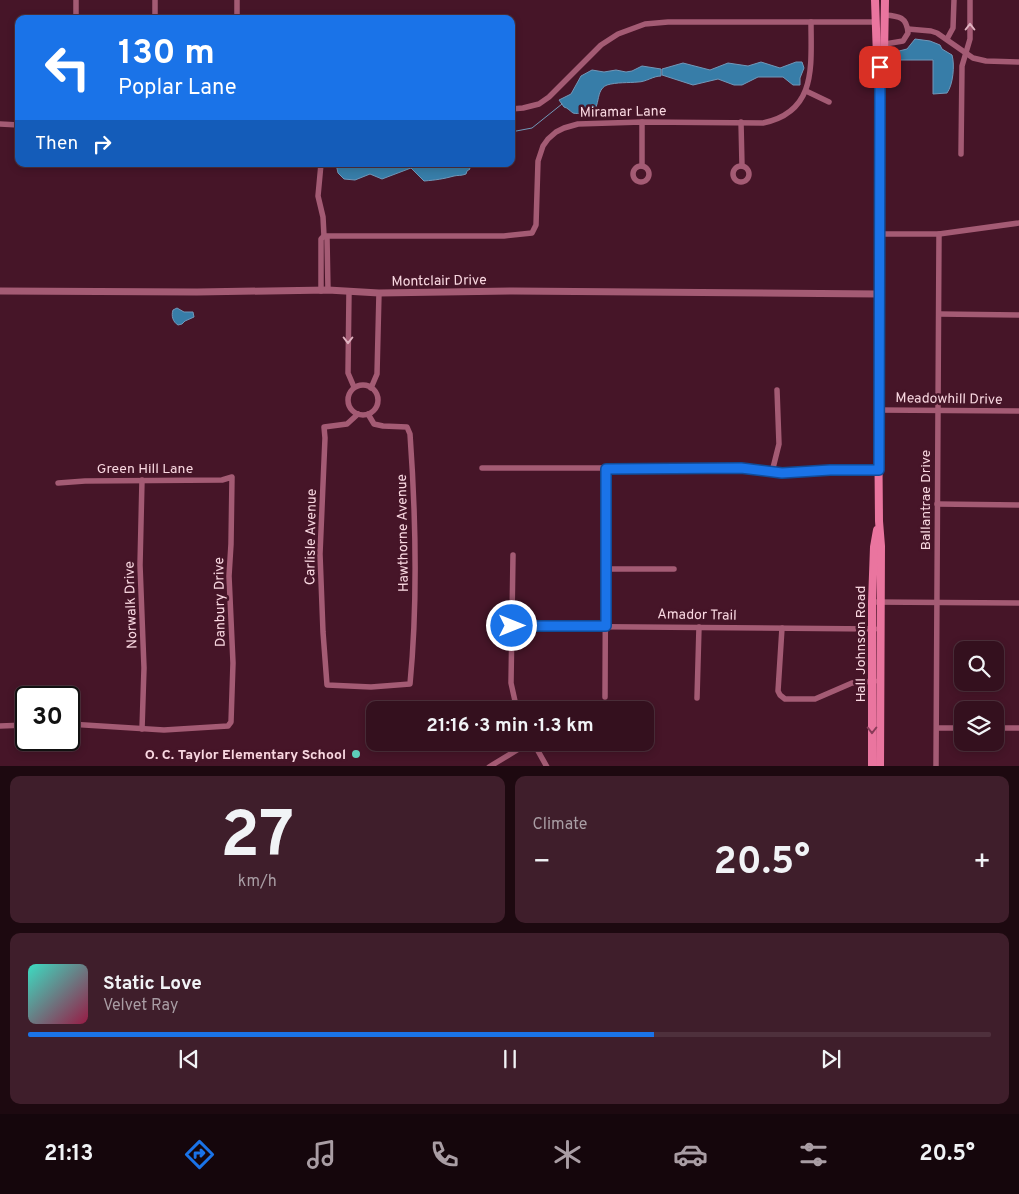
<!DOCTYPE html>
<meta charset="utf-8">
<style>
body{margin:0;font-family:Overpass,sans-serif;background:#3f1e2b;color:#f1f3f6;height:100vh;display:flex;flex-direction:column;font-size:19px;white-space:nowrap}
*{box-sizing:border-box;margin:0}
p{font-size:16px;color:#a99da4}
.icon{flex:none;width:28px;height:28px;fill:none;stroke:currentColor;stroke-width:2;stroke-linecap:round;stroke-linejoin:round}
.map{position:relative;height:766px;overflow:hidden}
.details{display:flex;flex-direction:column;gap:10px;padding:10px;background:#1d0910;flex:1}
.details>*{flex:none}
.hud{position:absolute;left:15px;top:15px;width:500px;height:152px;border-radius:10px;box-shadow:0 2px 8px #0003,0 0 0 1px #4e303c;background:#1a73e8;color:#fff;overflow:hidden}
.buttons{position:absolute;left:954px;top:641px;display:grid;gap:10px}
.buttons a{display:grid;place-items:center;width:50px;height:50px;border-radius:10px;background:#34101e;box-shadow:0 2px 8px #0003,0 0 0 1px #4e303c;font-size:25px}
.speed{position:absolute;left:15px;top:686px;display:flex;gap:10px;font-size:25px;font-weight:700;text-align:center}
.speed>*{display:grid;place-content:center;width:65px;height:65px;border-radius:50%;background:#34101e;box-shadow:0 2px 8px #0003,0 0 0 1px #4e303c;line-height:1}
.speed .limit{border:2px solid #111;border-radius:8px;background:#fff;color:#111}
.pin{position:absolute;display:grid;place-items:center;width:42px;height:42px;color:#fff;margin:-21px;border-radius:10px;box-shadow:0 2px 8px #0006}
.me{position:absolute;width:55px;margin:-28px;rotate:90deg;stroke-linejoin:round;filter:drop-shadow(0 0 4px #0008)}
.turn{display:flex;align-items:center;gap:18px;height:105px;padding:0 20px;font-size:22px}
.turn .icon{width:65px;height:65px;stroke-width:2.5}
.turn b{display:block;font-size:35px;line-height:42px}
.then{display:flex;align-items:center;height:48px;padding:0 20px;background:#0003;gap:10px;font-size:19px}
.big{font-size:38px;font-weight:700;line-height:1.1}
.details .card{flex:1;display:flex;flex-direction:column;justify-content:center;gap:8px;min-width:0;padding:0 18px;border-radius:10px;background:#3f1e2b}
.details .dial{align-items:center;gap:0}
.dial b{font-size:65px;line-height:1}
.song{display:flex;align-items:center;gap:15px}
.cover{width:60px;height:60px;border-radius:8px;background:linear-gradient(135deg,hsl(170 70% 55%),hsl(340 70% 35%))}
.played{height:5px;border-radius:2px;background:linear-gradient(90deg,#1a73e8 65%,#4e303c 65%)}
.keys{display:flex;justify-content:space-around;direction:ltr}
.heat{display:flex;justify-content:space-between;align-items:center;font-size:28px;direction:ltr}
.details .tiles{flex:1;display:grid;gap:10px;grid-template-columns:1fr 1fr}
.card:last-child{grid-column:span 2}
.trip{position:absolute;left:366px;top:701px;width:288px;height:50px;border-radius:10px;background:#34101e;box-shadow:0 2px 8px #0003,0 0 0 1px #4e303c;font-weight:700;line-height:50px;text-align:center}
.tab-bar{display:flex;height:80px;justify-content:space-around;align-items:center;background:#15060c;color:#a99da4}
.tab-bar .icon{width:35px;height:35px}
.tab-bar .current{color:#1a73e8}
.tab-bar b{font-size:22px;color:#f1f3f6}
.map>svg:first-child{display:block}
.water{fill:#377da8;stroke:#7198b9}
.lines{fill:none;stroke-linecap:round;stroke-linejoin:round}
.stream{stroke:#7198b9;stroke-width:1}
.minor{stroke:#a45b74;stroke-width:5.5}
.tertiary{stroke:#a45b74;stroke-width:7}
.secondary{stroke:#ea759f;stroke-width:8}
.oneway{stroke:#e0b2c0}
.oneway2{stroke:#883b58}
.route-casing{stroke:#114b97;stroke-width:12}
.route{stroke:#1a73e8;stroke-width:9}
.poi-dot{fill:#5dceb9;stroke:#461528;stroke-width:2}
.labels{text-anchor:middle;stroke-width:5;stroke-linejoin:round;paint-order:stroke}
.street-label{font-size:14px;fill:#f9d8e1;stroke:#461528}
.poi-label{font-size:14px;font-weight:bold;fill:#f9d8e1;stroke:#461528;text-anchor:end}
</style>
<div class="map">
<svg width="1019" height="767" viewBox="0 0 1019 767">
<rect width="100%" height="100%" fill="#461528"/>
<g class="water">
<path d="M915,39L930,41L940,45L942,49L952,55C955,65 953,85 947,93L933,94V60H891V53L907,49Z"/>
<path d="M761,62L780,68L796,62H802L804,68L800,78V85H793L783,77H758L742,85H734L718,79L693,85L662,75V69L683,63L710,70L728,63L748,66Z"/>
<path d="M642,66L661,69V76C653,76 646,82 638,82C628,83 617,82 607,85C592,91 605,116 581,114C579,113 576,114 573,113C570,111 568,108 564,107L559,100L571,94L581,76L592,70L604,72L616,70L626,72L632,71Z"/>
<path d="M336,164H453L458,167L463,164H468L470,169L467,171L466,174C461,176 458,175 454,176C443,179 436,180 424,181L411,168L382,179L370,174L355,180L344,179L338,173Z"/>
<path d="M177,308L184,312H193L194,317L185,321L182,324L178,325C173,322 171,316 173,310Z"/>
</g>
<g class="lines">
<path class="stream" d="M511,132L532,128L562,104"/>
<g class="minor">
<path d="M76,19V0"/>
<path d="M155,19V0"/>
<path d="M237,19V0"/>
<path d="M908,29L931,31L937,33L973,58L986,61L1019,62"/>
<path d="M947,39L953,28L954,0"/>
<path d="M885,44L903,41L908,33C907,17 899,16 885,15"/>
<path d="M806,91L829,102"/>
<path d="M511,109L523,108L539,104L549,97L601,45L618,34L645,24L668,22H876"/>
<path d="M642,122V166"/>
<path d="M741,122L742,166"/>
<path d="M0,124L19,125"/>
<path d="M961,154L962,66L970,39V0"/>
<path d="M321,164L318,196L323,217L324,236L327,238L328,290"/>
<circle cx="641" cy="174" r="8"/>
<circle cx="741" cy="174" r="8"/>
<path d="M879,234H939L1019,223"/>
<path d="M321,291V239L324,236H504L532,233L536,225L538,161L543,146L548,139L556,132L564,128L578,124L642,122L763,123C817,112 811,66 811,22"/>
<path d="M349,292L348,373L354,387"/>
<path d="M939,314L1019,315"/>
<circle cx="363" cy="400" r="15"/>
<path d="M371,388L377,374L379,293"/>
<path d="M878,410L1019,411"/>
<path d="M358,414L347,424L324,427L325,438L320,554L323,632L327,685L371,687L410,684C418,601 416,518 410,434L407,427L383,426L374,424L368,414"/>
<path d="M482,468H741L783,473L830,470H879"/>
<path d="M772,472L779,444L777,390"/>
<path d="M58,483L85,481L222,480L232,477L231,544L229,576L233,663L231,722L228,726L164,730L69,724"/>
<path d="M937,504L1019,505"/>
<path d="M513,555L511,683L517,710"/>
<path d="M606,569H674"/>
<path d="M872,602L1019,603"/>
<path d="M512,626L875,629"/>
<path d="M782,628L778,691L780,695L785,699H815L852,683L875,681"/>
<path d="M605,697L606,469"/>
<path d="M697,698L699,627"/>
<path d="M0,726L26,725"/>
<path d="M937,728H962"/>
<path d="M995,728H1019"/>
<path d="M142,729L144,668L140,565L142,480"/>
<path d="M533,742L547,767"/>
<path d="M489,767L530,742"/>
<path d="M936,767L939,234"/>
</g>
<path class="tertiary" d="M0,291L197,292L328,290L379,293L513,291L879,294"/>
<g class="secondary">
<path d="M875,0L877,57L881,71L878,410L879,521L881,546L880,767"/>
<path d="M880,67L884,56L885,0"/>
<path d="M872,767V602L874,547L877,530"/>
</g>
</g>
<defs><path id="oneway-chevron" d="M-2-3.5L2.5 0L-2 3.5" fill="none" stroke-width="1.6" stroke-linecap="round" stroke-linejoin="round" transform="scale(1.25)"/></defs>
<g class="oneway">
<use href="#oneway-chevron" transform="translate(970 27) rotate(-90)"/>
<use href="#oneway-chevron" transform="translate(348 340) rotate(90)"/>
</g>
<use class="oneway2" href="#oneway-chevron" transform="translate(872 730) rotate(90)"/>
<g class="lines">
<defs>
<path id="route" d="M512,626H606V469L741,468L782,473L830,470H879L880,67"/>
</defs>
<use href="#route" class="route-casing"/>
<use href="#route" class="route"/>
</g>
<circle class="poi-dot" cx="356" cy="754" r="5"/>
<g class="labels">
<g class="street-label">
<text transform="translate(623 111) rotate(-1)" y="5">Miramar Lane</text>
<text transform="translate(439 280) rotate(-1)" y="5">Montclair Drive</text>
<text transform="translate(949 398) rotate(1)" y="5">Meadowhill Drive</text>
<text x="145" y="473">Green Hill Lane</text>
<text transform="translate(925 500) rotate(-90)" y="5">Ballantrae Drive</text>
<text transform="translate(402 533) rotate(-91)" y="5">Hawthorne Avenue</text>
<text transform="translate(310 537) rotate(-89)" y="5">Carlisle Avenue</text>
<text transform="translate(219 602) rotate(-91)" y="5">Danbury Drive</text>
<text transform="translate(130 605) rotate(-92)" y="5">Norwalk Drive</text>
<text transform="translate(697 614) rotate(1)" y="5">Amador Trail</text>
<text transform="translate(860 644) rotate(-90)" y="5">Hall Johnson Road</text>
</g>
<g class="poi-label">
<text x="346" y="759">O. C. Taylor Elementary School</text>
</g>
</g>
</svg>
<div class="buttons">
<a><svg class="icon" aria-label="search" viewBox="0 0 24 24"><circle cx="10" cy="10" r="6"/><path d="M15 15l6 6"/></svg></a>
<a><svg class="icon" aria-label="layers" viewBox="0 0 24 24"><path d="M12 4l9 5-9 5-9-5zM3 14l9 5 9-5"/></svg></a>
</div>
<div class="speed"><div class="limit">30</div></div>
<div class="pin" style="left:880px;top:67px;background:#d93025"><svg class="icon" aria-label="arrive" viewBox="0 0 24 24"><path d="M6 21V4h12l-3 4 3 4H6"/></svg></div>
<svg class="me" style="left:512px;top:626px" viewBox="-20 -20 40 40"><circle r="17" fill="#1a73e8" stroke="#fff" stroke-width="3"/><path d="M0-11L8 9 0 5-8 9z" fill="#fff"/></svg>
<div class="trip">21:16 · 3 min · 1.3 km</div>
<div class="hud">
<div class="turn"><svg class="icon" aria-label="left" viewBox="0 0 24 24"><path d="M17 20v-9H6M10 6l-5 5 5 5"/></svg><div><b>130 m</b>Poplar Lane</div></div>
<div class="then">Then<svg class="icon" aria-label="right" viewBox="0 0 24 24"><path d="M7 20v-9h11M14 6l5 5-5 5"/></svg></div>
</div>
</div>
<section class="details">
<div class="tiles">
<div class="card dial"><b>27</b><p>km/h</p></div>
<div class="card"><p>Climate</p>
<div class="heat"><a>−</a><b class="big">20.5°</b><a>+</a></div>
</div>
<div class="card">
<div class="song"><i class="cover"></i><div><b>Static Love</b><p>Velvet Ray</p></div></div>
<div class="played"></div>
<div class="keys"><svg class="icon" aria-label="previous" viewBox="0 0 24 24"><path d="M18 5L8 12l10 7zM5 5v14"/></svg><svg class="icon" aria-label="pause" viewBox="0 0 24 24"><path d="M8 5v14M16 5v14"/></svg><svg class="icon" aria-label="next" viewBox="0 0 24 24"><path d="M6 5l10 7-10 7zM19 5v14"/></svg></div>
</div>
</div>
</section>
<nav class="tab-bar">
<b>21:13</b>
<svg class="icon current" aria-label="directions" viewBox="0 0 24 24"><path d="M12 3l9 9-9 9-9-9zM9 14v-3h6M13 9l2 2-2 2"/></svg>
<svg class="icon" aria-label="music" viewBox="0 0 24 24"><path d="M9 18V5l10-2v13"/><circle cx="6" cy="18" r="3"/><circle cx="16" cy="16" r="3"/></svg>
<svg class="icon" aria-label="phone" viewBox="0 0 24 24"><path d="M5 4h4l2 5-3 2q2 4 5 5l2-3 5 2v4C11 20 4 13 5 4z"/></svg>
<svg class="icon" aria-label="climate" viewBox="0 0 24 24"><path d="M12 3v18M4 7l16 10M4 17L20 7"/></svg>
<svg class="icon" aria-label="car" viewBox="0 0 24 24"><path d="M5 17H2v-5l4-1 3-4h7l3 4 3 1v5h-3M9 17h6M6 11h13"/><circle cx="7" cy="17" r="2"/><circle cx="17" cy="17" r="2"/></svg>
<svg class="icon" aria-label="filters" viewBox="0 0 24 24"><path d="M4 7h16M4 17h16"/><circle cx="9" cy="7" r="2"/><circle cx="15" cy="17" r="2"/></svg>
<b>20.5°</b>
</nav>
